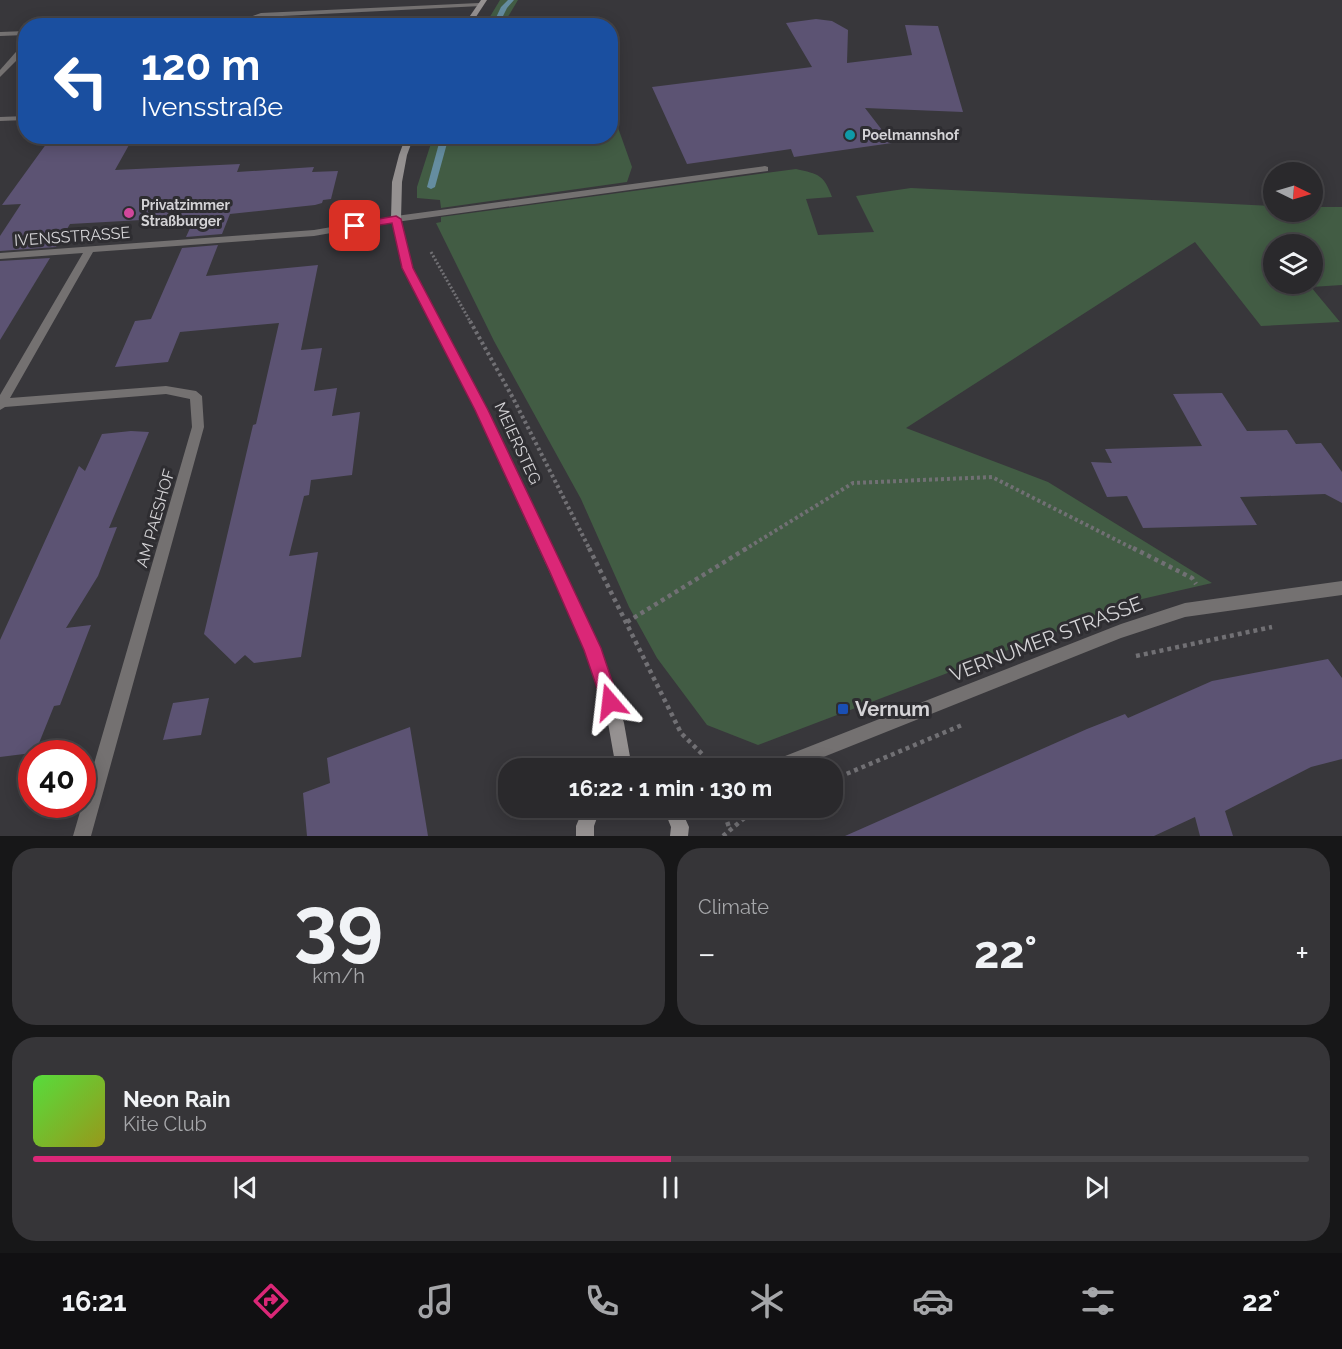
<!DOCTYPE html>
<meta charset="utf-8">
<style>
body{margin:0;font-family:Raleway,sans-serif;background:#363538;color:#f1f3f6;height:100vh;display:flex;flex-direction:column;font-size:22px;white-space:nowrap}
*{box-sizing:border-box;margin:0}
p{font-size:20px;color:#a5a6a9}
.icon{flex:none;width:33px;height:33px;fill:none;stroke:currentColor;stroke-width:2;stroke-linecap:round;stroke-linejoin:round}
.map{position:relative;height:836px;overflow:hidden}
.side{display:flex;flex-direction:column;gap:12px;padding:12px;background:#171718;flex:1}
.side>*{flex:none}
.hud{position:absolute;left:18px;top:18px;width:600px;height:126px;border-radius:24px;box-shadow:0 3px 15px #0003,0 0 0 2px #464548;background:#1a4fa0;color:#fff;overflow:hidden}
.needle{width:39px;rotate:95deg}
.controls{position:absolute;left:1263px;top:162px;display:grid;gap:12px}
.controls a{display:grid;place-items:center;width:60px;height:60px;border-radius:50%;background:#2a292c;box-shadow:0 3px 15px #0003,0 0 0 2px #464548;font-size:30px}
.speed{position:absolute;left:18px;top:740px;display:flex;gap:12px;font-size:30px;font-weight:700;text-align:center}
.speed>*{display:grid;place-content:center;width:78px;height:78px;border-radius:50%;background:#2a292c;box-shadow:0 3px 15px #0003,0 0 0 2px #464548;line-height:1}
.speed .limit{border:9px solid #d22;background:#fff;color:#111}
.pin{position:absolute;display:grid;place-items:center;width:51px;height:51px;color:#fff;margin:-26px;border-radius:12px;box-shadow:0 3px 9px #0006}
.me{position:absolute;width:66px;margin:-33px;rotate:343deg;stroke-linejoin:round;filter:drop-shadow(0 0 4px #0008)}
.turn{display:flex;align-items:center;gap:21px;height:126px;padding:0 24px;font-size:27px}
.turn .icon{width:78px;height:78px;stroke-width:2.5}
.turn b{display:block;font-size:42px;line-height:51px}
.big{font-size:45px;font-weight:700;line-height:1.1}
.side .tile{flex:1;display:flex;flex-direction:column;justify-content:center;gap:9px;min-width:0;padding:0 21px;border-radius:24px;background:#363538}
.side .dial{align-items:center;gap:0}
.dial b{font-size:78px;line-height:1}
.song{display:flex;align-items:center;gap:18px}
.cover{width:72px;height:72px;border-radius:9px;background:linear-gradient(135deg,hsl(110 70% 55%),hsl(60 70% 35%))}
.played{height:6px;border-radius:3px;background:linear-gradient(90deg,#db2777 50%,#464548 50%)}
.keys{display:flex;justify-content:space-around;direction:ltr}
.heat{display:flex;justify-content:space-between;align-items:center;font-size:33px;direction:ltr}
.side .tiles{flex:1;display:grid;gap:12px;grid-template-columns:1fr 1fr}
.tile:last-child{grid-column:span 2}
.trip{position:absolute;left:498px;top:758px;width:345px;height:60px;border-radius:24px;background:#2a292c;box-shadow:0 3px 15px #0003,0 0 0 2px #464548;font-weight:700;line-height:60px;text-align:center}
.tab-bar{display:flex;height:96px;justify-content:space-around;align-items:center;background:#111012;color:#a5a6a9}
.tab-bar .icon{width:42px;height:42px}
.tab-bar .current{color:#db2777}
.tab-bar b{font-size:27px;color:#f1f3f6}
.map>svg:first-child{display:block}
.green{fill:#425c44;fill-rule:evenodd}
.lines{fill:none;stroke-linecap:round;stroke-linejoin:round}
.stream{fill:#658da0;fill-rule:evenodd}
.building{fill:#5c5373}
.path-far2{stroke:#717074;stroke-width:3;stroke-dasharray:2 2;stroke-linecap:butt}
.path-far1{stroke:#717074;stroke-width:4;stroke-dasharray:3 3;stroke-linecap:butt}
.path{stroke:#717074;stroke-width:4.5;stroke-dasharray:4 4;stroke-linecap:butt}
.lane{fill:#747171;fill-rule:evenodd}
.street{fill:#747171;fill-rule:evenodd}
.secondary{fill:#959191;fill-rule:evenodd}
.route{fill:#db2777;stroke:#8e194d;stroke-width:1.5}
.culture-dot{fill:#0f9aa8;stroke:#2e2d31;stroke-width:2}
.hotel-dot{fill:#d1479c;stroke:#2e2d31;stroke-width:2}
.transit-dot{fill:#1a4fb4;stroke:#2e2d31;stroke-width:2}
.labels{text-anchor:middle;stroke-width:6;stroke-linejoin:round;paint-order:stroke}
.far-poi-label{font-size:14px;font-weight:bold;fill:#d4d3d6;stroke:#2e2d31;text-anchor:start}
.street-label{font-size:16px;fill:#d4d3d6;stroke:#2e2d31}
.near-street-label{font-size:20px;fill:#d4d3d6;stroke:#2e2d31}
.near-poi-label{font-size:20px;font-weight:bold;fill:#d4d3d6;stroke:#2e2d31;text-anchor:start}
</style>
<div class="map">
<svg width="1342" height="836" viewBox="0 0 1342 836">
<rect width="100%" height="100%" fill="#38373b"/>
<g class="green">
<path d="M500,0H518L503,25H485Z"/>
<path d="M616,122L632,167L627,182L441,208L440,200L417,198V187L433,137L610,136L611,123Z"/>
<path d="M796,169C819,174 824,175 832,197L806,199L818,235L874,232L856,196L911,188L1273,206L1274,212H1312L1313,207H1342V285L1311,287L1340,322L1261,326L1195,242L906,428L1048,482L1212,583L1142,599L758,745L707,725L657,658L629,607L581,499L494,341L436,223L441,222V217ZM1312,244V284H1274V244Z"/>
</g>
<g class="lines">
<g class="stream">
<path d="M508,0H514L507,8L498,26H492L501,7Z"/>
<path d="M441,136H449L435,187L431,189L427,187Z"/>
</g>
</g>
<g class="building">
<path d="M816,19L832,21L848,30L847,63L912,55L905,25L938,26L963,112L865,108L892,143L794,157L791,149L687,164L652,87L812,67L786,23Z"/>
<path d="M52,136H134L115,170L240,164L237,172L314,167L312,172L338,171L331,199L323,200L322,203L315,205L230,214L222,234L186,237L195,217L70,224L56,247L0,251V236L21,204L2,205Z"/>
<path d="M218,245L206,276L318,265L301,350L322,348L314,391L337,388L332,416L360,412L352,475L311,480L309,495L304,496L289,556L318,552L301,657L254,663L245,655L235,664L204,634L253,425L256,424L279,323L180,332L168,362L115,367L135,321L151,319L182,248Z"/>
<path d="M50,258L0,340V261Z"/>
<path d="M1222,393L1247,431L1287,430L1296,444L1321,443L1342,472V503L1325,494L1240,497L1257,525L1143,528L1127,496L1107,497L1091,462L1112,463L1105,449L1202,446L1173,394Z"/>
<path d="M131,431L149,432L109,528L117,527L98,576L66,628L91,625L60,705L54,706L37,748L32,753L0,757V640L79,466L85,471L102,434Z"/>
<path d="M1328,659L1342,678V759L1311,767L1225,811L1233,836H1200L1195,817L1154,836H845L1087,729L1125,714L1128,718L1212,681Z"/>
<path d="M209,698L201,735L163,740L173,703Z"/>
<path d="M410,727L428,836H307L303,793L330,783L327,758Z"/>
</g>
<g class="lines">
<path class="path-far2" d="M431,252L471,323"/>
<g class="path-far1">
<path d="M470,321L513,398L590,550"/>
<path d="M744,550L853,483L992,477L1136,550"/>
</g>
<g class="path">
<path d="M589,548L681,733L702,754L708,768"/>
<path d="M1133,548L1192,578L1196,584"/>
<path d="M627,622L747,548"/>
<path d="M1136,656L1272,627"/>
<path d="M832,780L962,725"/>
<path d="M722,807L730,830"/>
<path d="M723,836L748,815L767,807"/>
</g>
<path class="lane" d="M765,166L768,167V171L396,222L391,219L396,216Z"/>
<g class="street">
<path d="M479,3L482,5L481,6L262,17L240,25L188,26L239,21L261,13Z"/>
<path d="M26,31V35L0,36V32Z"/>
<path d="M23,44H26V51L0,77V70Z"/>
<path d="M26,116V120L0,121V117Z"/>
<path d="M396,216L399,217V221L314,236L93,252L10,398L166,386L196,391L202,396L204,427L91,836H73L192,427L190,399L166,394L5,407L0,410V395L83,253L0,259V253L314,230Z"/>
<path d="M1342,581V595L1185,617L1121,638L796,768H767L769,762L775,760L1121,624L1185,603Z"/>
</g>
<g class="secondary">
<path d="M481,0H487L470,26H463Z"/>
<path d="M406,136H414L407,155L402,182L401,219L413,268L487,410L591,629L612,680L624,723L632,768H616L608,723L596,680L579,636L475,410L403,268L391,219L392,182L399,155Z"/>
<path d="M584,807H601L594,826V836H576V826Z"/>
<path d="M663,807H680L689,827L688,836H670L671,827Z"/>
</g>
</g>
<path class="route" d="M396,216L401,219L413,268L488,410L561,563L601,648L619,702L616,708L610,711L604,708L584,650L549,570L475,410L402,268L392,223L355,229L349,226L355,223Z"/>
<circle class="culture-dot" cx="850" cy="135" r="6"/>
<circle class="hotel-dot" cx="129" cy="213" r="6"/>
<rect class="transit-dot" x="837" y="703" width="12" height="12" rx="3"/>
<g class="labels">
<g class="far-poi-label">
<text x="862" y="140">Poelmannshof</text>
<text x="141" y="210">Privatzimmer<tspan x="141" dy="16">Straßburger</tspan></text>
</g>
<g class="street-label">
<text transform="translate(72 236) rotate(-4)" y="6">IVENSSTRASSE</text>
<text transform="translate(518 443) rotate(65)" y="6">MEIERSTEG</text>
<text transform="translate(155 518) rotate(-74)" y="6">AM PAESHOF</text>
</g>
<g class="near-street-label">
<text transform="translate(1046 639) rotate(-21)" y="7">VERNUMER STRASSE</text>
</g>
<g class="near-poi-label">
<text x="855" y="716">Vernum</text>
</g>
</g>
</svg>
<div class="controls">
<a><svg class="needle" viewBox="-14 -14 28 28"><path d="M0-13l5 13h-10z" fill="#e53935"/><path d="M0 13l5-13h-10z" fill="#a5a6a9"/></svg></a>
<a><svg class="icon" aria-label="layers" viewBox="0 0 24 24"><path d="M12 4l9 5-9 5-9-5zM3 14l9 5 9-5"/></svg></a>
</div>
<div class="speed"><div class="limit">40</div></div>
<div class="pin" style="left:355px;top:226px;background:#d93025"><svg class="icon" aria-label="arrive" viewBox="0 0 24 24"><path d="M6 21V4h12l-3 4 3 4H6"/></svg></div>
<svg class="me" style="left:610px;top:702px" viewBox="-20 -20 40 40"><path d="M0-17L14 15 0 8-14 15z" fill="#db2777" stroke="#fff" stroke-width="4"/></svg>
<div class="trip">16:22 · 1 min · 130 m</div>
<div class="hud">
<div class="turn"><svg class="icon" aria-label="left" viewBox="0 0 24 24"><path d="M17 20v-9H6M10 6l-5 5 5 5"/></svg><div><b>120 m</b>Ivensstraße</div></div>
</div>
</div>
<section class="side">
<div class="tiles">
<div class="tile dial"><b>39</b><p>km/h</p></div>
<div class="tile"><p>Climate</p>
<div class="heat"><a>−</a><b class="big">22°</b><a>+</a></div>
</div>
<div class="tile">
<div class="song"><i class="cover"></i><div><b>Neon Rain</b><p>Kite Club</p></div></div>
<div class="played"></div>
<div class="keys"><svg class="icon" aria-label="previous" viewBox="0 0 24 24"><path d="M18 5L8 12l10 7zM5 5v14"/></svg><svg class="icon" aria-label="pause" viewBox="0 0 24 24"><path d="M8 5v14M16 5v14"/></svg><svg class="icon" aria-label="next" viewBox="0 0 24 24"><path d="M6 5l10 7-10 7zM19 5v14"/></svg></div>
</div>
</div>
</section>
<nav class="tab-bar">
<b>16:21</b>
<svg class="icon current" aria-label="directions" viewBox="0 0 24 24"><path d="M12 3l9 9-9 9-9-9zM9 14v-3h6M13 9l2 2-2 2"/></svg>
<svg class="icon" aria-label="music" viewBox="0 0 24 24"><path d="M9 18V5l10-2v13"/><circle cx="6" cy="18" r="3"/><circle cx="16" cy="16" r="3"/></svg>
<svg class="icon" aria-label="phone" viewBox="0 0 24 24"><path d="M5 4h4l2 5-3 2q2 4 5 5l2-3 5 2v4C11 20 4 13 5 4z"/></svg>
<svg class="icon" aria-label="climate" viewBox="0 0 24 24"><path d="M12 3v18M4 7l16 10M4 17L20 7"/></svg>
<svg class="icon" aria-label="car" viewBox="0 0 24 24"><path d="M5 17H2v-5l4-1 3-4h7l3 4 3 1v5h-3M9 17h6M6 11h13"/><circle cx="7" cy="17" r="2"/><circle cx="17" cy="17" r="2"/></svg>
<svg class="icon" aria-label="filters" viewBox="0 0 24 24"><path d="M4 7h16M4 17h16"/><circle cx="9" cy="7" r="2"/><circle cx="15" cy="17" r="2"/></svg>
<b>22°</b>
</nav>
